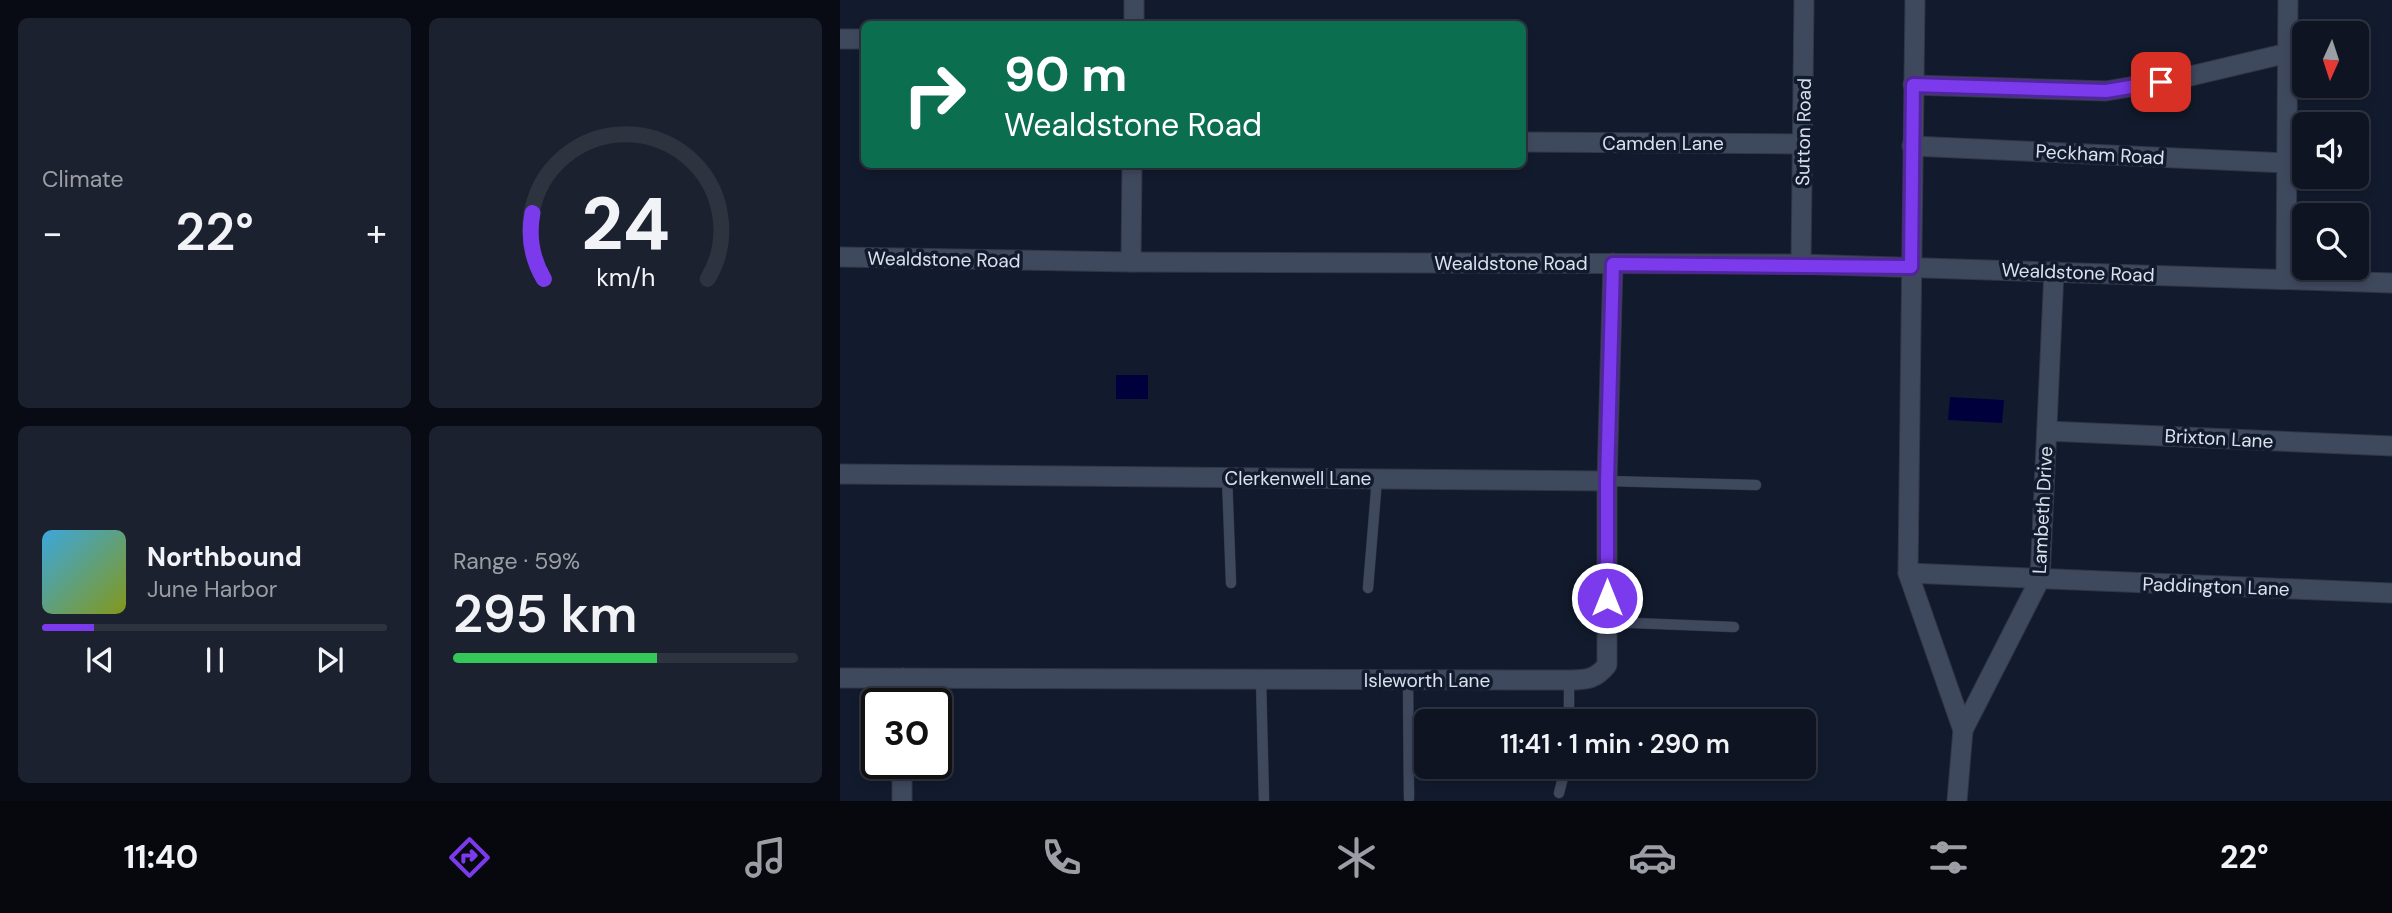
<!DOCTYPE html>
<meta charset="utf-8">
<style>
body{margin:0;font-family:"DM Sans",sans-serif;background:#1c212f;color:#f1f3f6;height:100vh;display:flex;flex-direction:column;font-size:26px;white-space:nowrap}
*{box-sizing:border-box;margin:0}
p{font-size:23px;color:#9b9ea5}
.icon{flex:none;width:38px;height:38px;fill:none;stroke:currentColor;stroke-width:2;stroke-linecap:round;stroke-linejoin:round}
.map{position:relative;flex:1;overflow:hidden}
.sheet{display:flex;flex-direction:column;gap:18px;padding:18px;background:#080b13;width:840px}
.sheet>*{flex:none}
.guide{position:absolute;left:21px;top:21px;width:665px;height:147px;border-radius:10px;box-shadow:0 4px 10px #0003,0 0 0 2px #2e3340;background:#0b6e4f;color:#fff;overflow:hidden}
.needle{width:46px;rotate:183deg}
.controls{position:absolute;left:1452px;top:21px;display:grid;gap:14px}
.controls a{display:grid;place-items:center;width:77px;height:77px;border-radius:10px;background:#0e1422;box-shadow:0 4px 10px #0003,0 0 0 2px #2e3340;font-size:35px}
.speed{position:absolute;left:21px;top:688px;display:flex;gap:14px;font-size:35px;font-weight:700;text-align:center}
.speed>*{display:grid;place-content:center;width:91px;height:91px;border-radius:50%;background:#0e1422;box-shadow:0 4px 10px #0003,0 0 0 2px #2e3340;line-height:1}
.speed .limit{border:4px solid #111;border-radius:10px;background:#fff;color:#111}
.pin{position:absolute;display:grid;place-items:center;width:60px;height:60px;color:#fff;margin:-30px;border-radius:14px;box-shadow:0 4px 10px #0006}
.me{position:absolute;width:77px;margin:-38px;rotate:0deg;stroke-linejoin:round;filter:drop-shadow(0 0 5px #0008)}
.turn{display:flex;align-items:center;gap:24px;height:147px;padding:0 28px;font-size:32px}
.turn .icon{width:91px;height:91px;stroke-width:2.5}
.turn b{display:block;font-size:49px;line-height:60px}
.big{font-size:52px;font-weight:600;line-height:1.1}
.sheet .widget{flex:1;display:flex;flex-direction:column;justify-content:center;gap:10px;min-width:0;padding:0 24px;border-radius:10px;background:#1c212f}
.sheet .dial{align-items:center;gap:0}
.dial svg{height:182px;overflow:visible;fill:none;stroke:#2e3340;stroke-width:7;stroke-linecap:round;text-anchor:middle}
.dial text{fill:#f1f3f6;stroke:none}
.song{display:flex;align-items:center;gap:21px}
.cover{width:84px;height:84px;border-radius:10px;background:linear-gradient(135deg,hsl(200 70% 55%),hsl(70 70% 35%))}
.played{height:7px;border-radius:4px;background:linear-gradient(90deg,#7c3aed 15%,#2e3340 15%)}
.keys{display:flex;justify-content:space-around;direction:ltr}
.heat{display:flex;justify-content:space-between;align-items:center;font-size:38px;direction:ltr}
.charge{height:10px;border-radius:5px;background:linear-gradient(90deg,#34c759 59%,#2e3340 0)}
.sheet .tiles{flex:1;display:grid;gap:18px;grid-template-columns:repeat(2,1fr)}
.trip{position:absolute;left:574px;top:709px;width:402px;height:70px;border-radius:10px;background:#0e1422;box-shadow:0 4px 10px #0003,0 0 0 2px #2e3340;font-weight:600;line-height:70px;text-align:center}
.tabs{display:flex;height:112px;justify-content:space-around;align-items:center;background:#06080e;color:#9b9ea5}
.tabs .icon{width:49px;height:49px}
.tabs .current{color:#7c3aed}
.tabs b{font-size:32px;color:#f1f3f6}
main{display:flex;flex:1;min-height:0}
.map>svg:first-child{display:block}
.water{fill:#00003c}
.lines{fill:none;stroke-linecap:round;stroke-linejoin:round}
.service-casing{stroke:#323645;stroke-width:11}
.minor-casing{stroke:#323645;stroke-width:21}
.service{stroke:#3f495e;stroke-width:10}
.minor{stroke:#3f495e;stroke-width:19}
.route-casing{stroke:#51269a;stroke-width:18}
.route{stroke:#7c3aed;stroke-width:12}
.labels{text-anchor:middle;stroke-width:7;stroke-linejoin:round;paint-order:stroke}
.street-label{font-size:19px;fill:#dae1ed;stroke:#121b2d}
</style>
<main>
<section class="sheet">
<div class="tiles">
<div class="widget"><p>Climate</p>
<div class="heat"><a>−</a><b class="big">22°</b><a>+</a></div>
</div>
<div class="widget dial"><svg viewBox="0 0 100 80">
<path d="M14 69A42 42 0 1 1 86 69"/>
<path d="M14 69A42 42 0 0 1 9 40" stroke="#7c3aed"/>
<text x="50" y="56" font-size="32" font-weight="700">24</text>
<text x="50" y="72" font-size="11">km/h</text>
</svg></div>
<div class="widget">
<div class="song"><i class="cover"></i><div><b>Northbound</b><p>June Harbor</p></div></div>
<div class="played"></div>
<div class="keys"><svg class="icon" aria-label="previous" viewBox="0 0 24 24"><path d="M18 5L8 12l10 7zM5 5v14"/></svg><svg class="icon" aria-label="pause" viewBox="0 0 24 24"><path d="M8 5v14M16 5v14"/></svg><svg class="icon" aria-label="next" viewBox="0 0 24 24"><path d="M6 5l10 7-10 7zM19 5v14"/></svg></div>
</div>
<div class="widget"><p>Range · 59%</p><b class="big">295 km</b><div class="charge"></div></div>
</div>
</section>
<div class="map">
<svg width="1552" height="801" viewBox="0 0 1552 801">
<rect width="100%" height="100%" fill="#121b2d"/>
<g class="water">
<rect x="276" y="375" width="32" height="24"/>
<path d="M1110,397L1164,400L1162,423L1108,420Z"/>
</g>
<g class="lines">
<defs>
<g id="service">
<path d="M387,477L391,583"/>
<path d="M767,481L916,485"/>
<path d="M528,588L537,479"/>
<path d="M768,622L894,627"/>
<path d="M421,679L424,801"/>
<path d="M568,680L569,798"/>
<path d="M729,721V680"/>
<path d="M719,793L726,766"/>
</g>
<g id="minor">
<path d="M1075,0L1068,573L1123,730L1117,801"/>
<path d="M294,24V0"/>
<path d="M0,39H24"/>
<path d="M1073,85L1266,91L1342,78L1448,53"/>
<path d="M682,142L963,144"/>
<path d="M1072,146L1447,163"/>
<path d="M0,257L291,262L961,264L1552,283"/>
<path d="M291,262L292,164"/>
<path d="M961,264L964,0"/>
<path d="M1446,279L1448,0"/>
<path d="M1207,431L1552,446"/>
<path d="M0,474L767,481"/>
<path d="M1068,573L1552,593"/>
<path d="M0,678L729,680C747,680 756,679 767,665V481L773,263"/>
<path d="M62,704L63,678"/>
<path d="M1123,730L1200,579L1214,271"/>
<path d="M62,801V763"/>
</g>
</defs>
<use href="#service" class="service-casing"/>
<use href="#minor" class="minor-casing"/>
<use href="#service" class="service"/>
<use href="#minor" class="minor"/>
</g>
<g class="lines">
<defs>
<path id="route" d="M767,598V481L773,264L1071,267L1073,85L1266,91L1321,82"/>
</defs>
<use href="#route" class="route-casing"/>
<use href="#route" class="route"/>
</g>
<g class="labels">
<g class="street-label">
<text transform="translate(963 132) rotate(-89)" y="7">Sutton Road</text>
<text x="823" y="150">Camden Lane</text>
<text transform="translate(1260 154) rotate(3)" y="7">Peckham Road</text>
<text transform="translate(104 259) rotate(1)" y="7">Wealdstone Road</text>
<text x="671" y="270">Wealdstone Road</text>
<text transform="translate(1238 272) rotate(2)" y="7">Wealdstone Road</text>
<text transform="translate(1379 438) rotate(3)" y="7">Brixton Lane</text>
<text x="458" y="485">Clerkenwell Lane</text>
<text transform="translate(1202 510) rotate(-87)" y="7">Lambeth Drive</text>
<text transform="translate(1376 586) rotate(2)" y="7">Paddington Lane</text>
<text x="587" y="687">Isleworth Lane</text>
</g>
</g>
</svg>
<div class="controls">
<a><svg class="needle" viewBox="-14 -14 28 28"><path d="M0-13l5 13h-10z" fill="#e53935"/><path d="M0 13l5-13h-10z" fill="#9b9ea5"/></svg></a>
<a><svg class="icon" aria-label="sound" viewBox="0 0 24 24"><path d="M4 9h4l5-4v14l-5-4H4zM17 9q2 3 0 6"/></svg></a>
<a><svg class="icon" aria-label="search" viewBox="0 0 24 24"><circle cx="10" cy="10" r="6"/><path d="M15 15l6 6"/></svg></a>
</div>
<div class="speed"><div class="limit">30</div></div>
<div class="pin" style="left:1321px;top:82px;background:#d93025"><svg class="icon" aria-label="arrive" viewBox="0 0 24 24"><path d="M6 21V4h12l-3 4 3 4H6"/></svg></div>
<svg class="me" style="left:767px;top:598px" viewBox="-20 -20 40 40"><circle r="17" fill="#7c3aed" stroke="#fff" stroke-width="3"/><path d="M0-11L8 9 0 5-8 9z" fill="#fff"/></svg>
<div class="trip">11:41 · 1 min · 290 m</div>
<div class="guide">
<div class="turn"><svg class="icon" aria-label="right" viewBox="0 0 24 24"><path d="M7 20v-9h11M14 6l5 5-5 5"/></svg><div><b>90 m</b>Wealdstone Road</div></div>
</div>
</div>
</main>
<nav class="tabs">
<b>11:40</b>
<svg class="icon current" aria-label="directions" viewBox="0 0 24 24"><path d="M12 3l9 9-9 9-9-9zM9 14v-3h6M13 9l2 2-2 2"/></svg>
<svg class="icon" aria-label="music" viewBox="0 0 24 24"><path d="M9 18V5l10-2v13"/><circle cx="6" cy="18" r="3"/><circle cx="16" cy="16" r="3"/></svg>
<svg class="icon" aria-label="phone" viewBox="0 0 24 24"><path d="M5 4h4l2 5-3 2q2 4 5 5l2-3 5 2v4C11 20 4 13 5 4z"/></svg>
<svg class="icon" aria-label="climate" viewBox="0 0 24 24"><path d="M12 3v18M4 7l16 10M4 17L20 7"/></svg>
<svg class="icon" aria-label="car" viewBox="0 0 24 24"><path d="M5 17H2v-5l4-1 3-4h7l3 4 3 1v5h-3M9 17h6M6 11h13"/><circle cx="7" cy="17" r="2"/><circle cx="17" cy="17" r="2"/></svg>
<svg class="icon" aria-label="filters" viewBox="0 0 24 24"><path d="M4 7h16M4 17h16"/><circle cx="9" cy="7" r="2"/><circle cx="15" cy="17" r="2"/></svg>
<b>22°</b>
</nav>
